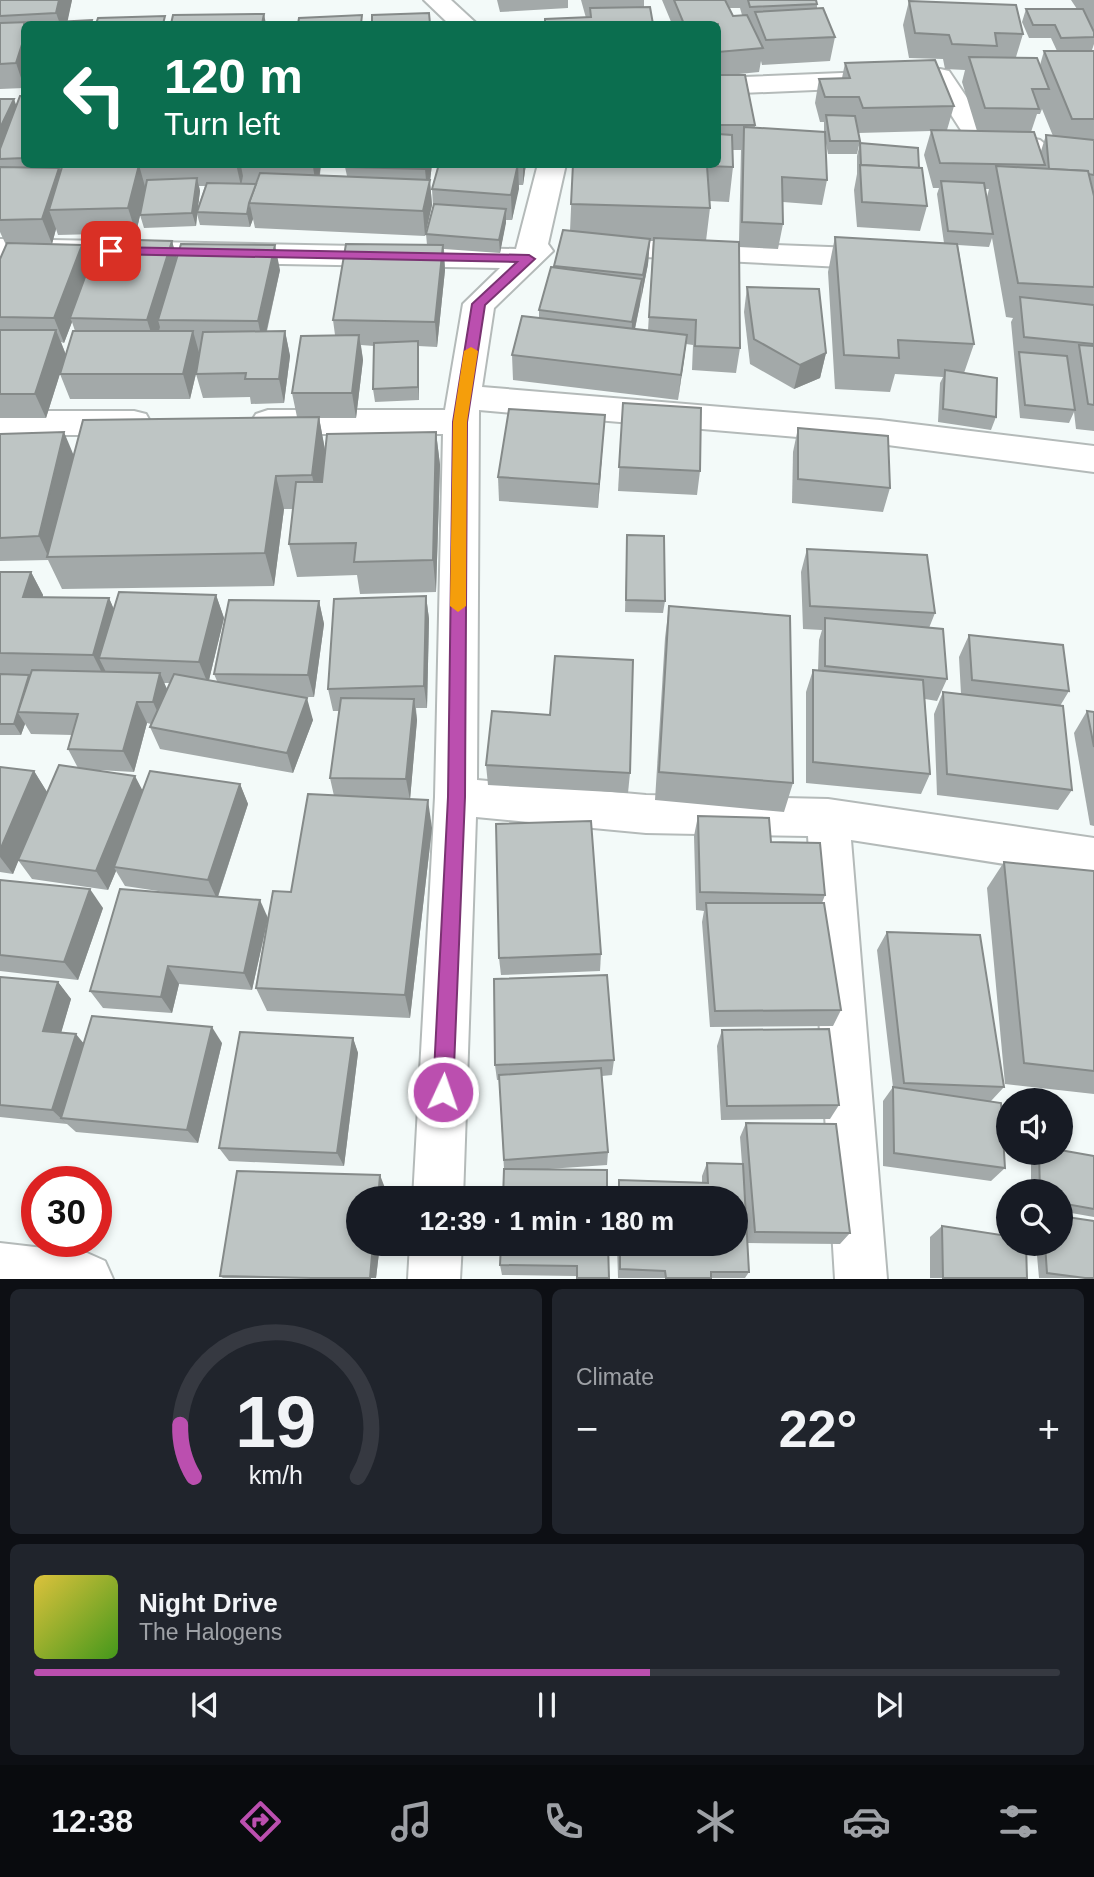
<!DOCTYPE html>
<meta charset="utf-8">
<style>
body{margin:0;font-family:Helvetica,sans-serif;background:#20242c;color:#f1f3f6;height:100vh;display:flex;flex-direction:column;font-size:26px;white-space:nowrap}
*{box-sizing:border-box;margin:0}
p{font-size:23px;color:#9ea1a6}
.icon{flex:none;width:38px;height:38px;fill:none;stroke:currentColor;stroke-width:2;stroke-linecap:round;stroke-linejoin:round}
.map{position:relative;height:1279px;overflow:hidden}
.details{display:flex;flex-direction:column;gap:10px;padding:10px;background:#0d0f14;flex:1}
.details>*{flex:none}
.guide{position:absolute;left:21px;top:21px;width:700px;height:147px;border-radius:10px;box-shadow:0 4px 10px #0003;background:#0b6e4f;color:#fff;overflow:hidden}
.controls{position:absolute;left:996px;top:1088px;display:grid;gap:14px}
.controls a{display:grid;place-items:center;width:77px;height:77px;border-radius:50%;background:#171b24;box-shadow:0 4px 10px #0003;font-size:35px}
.speed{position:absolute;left:21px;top:1166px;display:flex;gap:14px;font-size:35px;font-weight:700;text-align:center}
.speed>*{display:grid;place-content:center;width:91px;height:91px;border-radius:50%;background:#171b24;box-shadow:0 4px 10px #0003;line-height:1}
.speed .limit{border:10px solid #d22;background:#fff;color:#111}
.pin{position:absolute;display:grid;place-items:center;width:60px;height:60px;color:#fff;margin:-30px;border-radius:14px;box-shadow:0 4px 10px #0006}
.me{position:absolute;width:77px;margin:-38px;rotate:3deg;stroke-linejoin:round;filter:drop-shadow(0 0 5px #0008)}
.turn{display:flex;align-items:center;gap:24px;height:147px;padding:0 28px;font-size:32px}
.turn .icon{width:91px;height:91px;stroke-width:2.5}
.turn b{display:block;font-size:49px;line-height:60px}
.big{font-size:52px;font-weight:700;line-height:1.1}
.details .widget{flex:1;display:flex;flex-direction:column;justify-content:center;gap:10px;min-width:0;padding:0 24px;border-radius:10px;background:#20242c}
.details .dial{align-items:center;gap:0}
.dial svg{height:182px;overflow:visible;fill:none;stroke:#363941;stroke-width:7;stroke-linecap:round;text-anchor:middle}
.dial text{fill:#f1f3f6;stroke:none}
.song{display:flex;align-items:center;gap:21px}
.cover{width:84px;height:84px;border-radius:10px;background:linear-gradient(135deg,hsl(50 70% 55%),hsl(100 70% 35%))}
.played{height:7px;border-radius:4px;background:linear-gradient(90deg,#bb4faf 60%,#363941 60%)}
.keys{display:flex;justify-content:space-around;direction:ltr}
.heat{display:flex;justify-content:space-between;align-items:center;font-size:38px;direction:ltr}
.details .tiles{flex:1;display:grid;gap:10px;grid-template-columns:1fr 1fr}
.widget:last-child{grid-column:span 2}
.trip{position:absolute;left:346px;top:1186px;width:402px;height:70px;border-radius:35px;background:#171b24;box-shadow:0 4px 10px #0003;font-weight:700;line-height:70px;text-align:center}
.tab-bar{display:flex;height:112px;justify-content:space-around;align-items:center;background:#090b0e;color:#9ea1a6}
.tab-bar .icon{width:49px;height:49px}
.tab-bar .selected{color:#bb4faf}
.tab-bar b{font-size:32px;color:#f1f3f6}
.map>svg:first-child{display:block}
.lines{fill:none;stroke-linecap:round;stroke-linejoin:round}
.minor-casing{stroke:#b4bab9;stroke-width:4}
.minor{fill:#fff;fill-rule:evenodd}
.wall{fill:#a3a9a9;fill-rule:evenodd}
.shaded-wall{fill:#858a89}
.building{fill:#bec5c4;stroke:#858a89;stroke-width:2}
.route{fill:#bb4faf;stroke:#7a3372;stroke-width:2}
.slow{fill:#f59e0b}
</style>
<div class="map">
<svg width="1094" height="1279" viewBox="0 0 1094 1279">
<rect width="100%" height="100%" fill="#f3faf9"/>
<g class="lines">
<defs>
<g id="minor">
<path d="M424,0H451L477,24H449Z"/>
<path d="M940,69L949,71L988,129L1040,140L1050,148L1094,152V168L1043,164L1033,162L1021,152L968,141L932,85L718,94V78Z"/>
<path d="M538,164H566L548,244L553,251L494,308L482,387L880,420L1094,446V472L880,444L479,410L477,780L646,795L828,799L1094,838V878L851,840L887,1279H835L808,836L646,833L476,817L463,1199H413L435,797L443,434H268L256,430L251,422L256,414L268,410H445L463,304L500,268L0,259V239L516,249Z"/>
<path d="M596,238L882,249L893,252L897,259L893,266L882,269L585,254L581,247L585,240Z"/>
<path d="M0,411H134L146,414L151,423L146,432L134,435H0Z"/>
<path d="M0,1243L87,1253L105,1261L113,1279H0Z"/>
<path d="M410,1244H462L460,1279H408Z"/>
</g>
</defs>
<use href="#minor" class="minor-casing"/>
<use href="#minor" class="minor"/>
</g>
<g class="wall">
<path d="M0,0H72L67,21L93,24H24V88L0,89Z"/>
<path d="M497,0H568V8L500,12Z"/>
<path d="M581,0H644V7L653,24H545V19L586,18Z"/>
<path d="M662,0H816L817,4V9L835,37L830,61L762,65L761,61L759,72L729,75L755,125V128L824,132V122H820L815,103L819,79L842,78L845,63L954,106L947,130L977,131L962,82L965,70L945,69L943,59L909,58L903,25L909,1L1023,34L1016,57L1040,65L1044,51H1094V431L1076,429L1074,412L1069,423L1020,418L1011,322L1013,318L1006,317L992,238L989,247L958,245L974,344L964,373L996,417L991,430L938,422L940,383L943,377L895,374L890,392L835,389L828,272L835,237L944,243L937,194L939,188H933L924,155L931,131L858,133L860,141L857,154H828L825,138L827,180L822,205L783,202V224L778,249L739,247L740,348L736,373L692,370L693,345L686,344L678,400L513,380L512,355L539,318V310L554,266L570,231L573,164H718V24H672ZM729,8H740L742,15L733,16ZM1042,109L1053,136L1046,135L1041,151L1031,132L1037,114H1040ZM732,150H741L739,242L706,241L710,208L709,201L729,202L733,167ZM985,189H989L987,197ZM650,241H653L648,331L635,329L648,264Z"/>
<path d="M1071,0H1094V44L1092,50L1057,51L1051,38H1029L1022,22L1026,9H1077Z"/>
<path d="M24,96V164H321L320,175L347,176L345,167L432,164L430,181L432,205L425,236L255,228L253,219L250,227L200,225L197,214L196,226L144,228L140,215L142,205L136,233L58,235L56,229L52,244L82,245L89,265L172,241L176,258L280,270L267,331H285L290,356L284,403L251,404L250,397L203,398L196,374L190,399H70L60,374L62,367L46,418H0V259L6,245L0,232V99L17,105ZM199,186H205L197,210L200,191ZM72,322L75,331L66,355L61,342L64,343Z"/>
<path d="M860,143L919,168L927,206L920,231L857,227L854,190L857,174V156Z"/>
<path d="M439,164H526L523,185H519L512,220H506L500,253L444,249L445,270L437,347L418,346L419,400L375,402L373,389L374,346L361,345L363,360L356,418H319L325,450L436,432L440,465L436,592L360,594L357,575L297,577L289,544L293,509H284L274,586L62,589L48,560L0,561V434L74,455L297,417L292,393L335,335L333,320L427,245L426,234L433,207L432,189Z"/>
<path d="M747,287L826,353L820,378L794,389L750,364L744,312Z"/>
<path d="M623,403L700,471L697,495L618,491Z"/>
<path d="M798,428L890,488L883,512L792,503L793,452Z"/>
<path d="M603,440L598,508L499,501L498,477Z"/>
<path d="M627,535L665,601L663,613L625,612Z"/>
<path d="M807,549L935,613L929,628L947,679L937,701L925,699L930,774L921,794L806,783V692L813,670L818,671L819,640L822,630L803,629L801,572Z"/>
<path d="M0,572H31L43,595V597L109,598L114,610L216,595L224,618L209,680L217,681L214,674L319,601L324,624L314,697H299L313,720L293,773L160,749L150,727L151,724L147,723L134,772L98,770L143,790L240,784L248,804L218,897L268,918L252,990L179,984L172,1013L103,1008L90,991L178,894L125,886L116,871L108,890L32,879L18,860L13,874L0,872V767L34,771L47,792L32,827L78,768L68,749L72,735L31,734L25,724L21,735H0ZM164,683H170L167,689Z"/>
<path d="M426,596L429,619L427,708H416L417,720L410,799L432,828L410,1018L267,1011L256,988L291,892L334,796L330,778L339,711H333L328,689Z"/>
<path d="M669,606L793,783L784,812L655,800L665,638Z"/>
<path d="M969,635L1069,691L1060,706L1072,790L1058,810L937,795L934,714L943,692L961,694L959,657Z"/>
<path d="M1087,711L1094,712V826L1090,825L1074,733Z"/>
<path d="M486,765L630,773L628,793L488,785Z"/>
<path d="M698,816L771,842L825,895L822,903L841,1010L833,1026L710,1027L702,922L704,911L696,910L694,836Z"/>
<path d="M1004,862L1094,871V1094L1005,1084L987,888Z"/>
<path d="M0,880L103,908L78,980L0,971Z"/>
<path d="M887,932L1004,1087L991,1101L1005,1168L991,1181L883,1166V1101L893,1087L877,950Z"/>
<path d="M601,954L600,971L501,975L499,958Z"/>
<path d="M0,977L58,982L71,999L61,1032L84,1043H222L198,1143L76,1132L67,1124L0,1117Z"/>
<path d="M722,1030L839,1105L830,1119L721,1120L717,1046Z"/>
<path d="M353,1038L358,1053L344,1166L229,1161L219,1148Z"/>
<path d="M614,1060L612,1075L602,1076L608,1152L607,1165L548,1169H504L499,1080H497L495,1065Z"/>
<path d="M746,1123L850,1233L840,1244L748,1243L744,1190L749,1272L745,1278H618L617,1244H737V1199H617V1193L619,1180L702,1182V1176L707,1163L742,1164L740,1137Z"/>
<path d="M1031,1153H1060L1094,1156V1217L1060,1211V1192H1031Z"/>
<path d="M385,1188L359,1244H380L376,1278H223L220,1276Z"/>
<path d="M942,1226L1027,1278H930V1237Z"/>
<path d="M608,1244L609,1278H576V1276L502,1275L500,1265Z"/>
<path d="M1036,1244H1060L1094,1278H1039Z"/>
</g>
<g class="shaded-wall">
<path d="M59,0H72L67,24H60L56,13Z"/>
<path d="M264,14L266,24H262Z"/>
<path d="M24,38V87L16,63Z"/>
<path d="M14,99L23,124L0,159V128Z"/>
<path d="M236,164H246L241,166L243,176L241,186Z"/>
<path d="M313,164H321L317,192L313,167Z"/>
<path d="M426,164H432L430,181L432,205L425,236L423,211L427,191L425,169Z"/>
<path d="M518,164L519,189L512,220L511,195Z"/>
<path d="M523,164H526L523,185Z"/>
<path d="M139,165L146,190L136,233L128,208Z"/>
<path d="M59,168L67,193L49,210L56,229L52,244L42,219Z"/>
<path d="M197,178L200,191L196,226L192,213Z"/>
<path d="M250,205L253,219L250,227L247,214Z"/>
<path d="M506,209V223L500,253L499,240Z"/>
<path d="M650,239L648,264L641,300L643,275Z"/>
<path d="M172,241L179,266L158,320L160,327L155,345L147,320Z"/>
<path d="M82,245L91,270L70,318L72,322L64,343L54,318Z"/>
<path d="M275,245L280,270L263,346L258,321Z"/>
<path d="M443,245L445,270L437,347L435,322Z"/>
<path d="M642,279L640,304L631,347L632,322Z"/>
<path d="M56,330L66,355L46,418L35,394Z"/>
<path d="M193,331L200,356L190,399L183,374Z"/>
<path d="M285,331L290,356L284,403L279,379Z"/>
<path d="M359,335L363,360L356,418L352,393Z"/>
<path d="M687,335L684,360L678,400L681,375Z"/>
<path d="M418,341L419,354V400L418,387Z"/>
<path d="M826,353L820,378L794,389L800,365Z"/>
<path d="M605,415L603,440L598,508L599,484Z"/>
<path d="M319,417L325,450L319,508L312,475Z"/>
<path d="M64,432L74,456L48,556L39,536Z"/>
<path d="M436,432L440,465L436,592L433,560Z"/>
<path d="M276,476L284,509L274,586L265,553Z"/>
<path d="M31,572L43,595L35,620L23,597Z"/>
<path d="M216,595L224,618L208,684L199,662Z"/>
<path d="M426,596L429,619L427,708L424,686Z"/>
<path d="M109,598L119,621L99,658L106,672L104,677L93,655Z"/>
<path d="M319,601L324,624L314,697L308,675Z"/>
<path d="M160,673L170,696L163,724L153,702Z"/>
<path d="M307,698L313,720L293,773L287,753Z"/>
<path d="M414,699L417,720L410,800L406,779Z"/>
<path d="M137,702L147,723L134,772L123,751Z"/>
<path d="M18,713L25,724L21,735L14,724Z"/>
<path d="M34,771L47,792L13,874L0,857V850Z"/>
<path d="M135,776L146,797L114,867L116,871L108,890L96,871Z"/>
<path d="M240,784L248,804L217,899L208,880Z"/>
<path d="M428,800L432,828L410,1018L405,995Z"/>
<path d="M90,889L103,908L78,980L64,962Z"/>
<path d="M260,900L268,918L252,990L244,973Z"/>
<path d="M168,966L179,984L172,1013L161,997Z"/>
<path d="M58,982L71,999L57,1047L43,1031Z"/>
<path d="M212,1027L222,1043L198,1143L187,1130Z"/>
<path d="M76,1034L89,1050L61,1118L67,1124L52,1110Z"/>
<path d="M353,1038L358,1053L344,1166L337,1153Z"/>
<path d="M380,1175L385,1188L384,1199H378Z"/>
<path d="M373,1244H380L376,1278H370Z"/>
</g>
<g class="building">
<path d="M0,0H59L56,13L0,16Z"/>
<path d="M674,0H725L733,16L747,15L763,48L718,52V24H684Z"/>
<path d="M748,0H816L817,4L750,7Z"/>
<path d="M909,1L1016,5L1023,34L995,33L997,46L952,44L949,35L915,33Z"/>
<path d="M650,7L653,24H545V19L591,17L590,8Z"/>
<path d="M823,8L835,37L766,40L755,12Z"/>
<path d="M1026,9H1083L1094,32V37L1061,38L1055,25H1033Z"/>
<path d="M429,13L430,24H372V15Z"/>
<path d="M264,14L262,24H171L173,15Z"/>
<path d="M362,15L361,24H298L299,18Z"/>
<path d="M165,16L163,24H96L98,18Z"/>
<path d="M92,20L91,24H35L36,23Z"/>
<path d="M30,22L29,24H24V38L16,63L0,64V23Z"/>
<path d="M1044,51H1094V119H1072Z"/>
<path d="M969,57L1037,58L1049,89H1032L1039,109L985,108Z"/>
<path d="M935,60L954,106L863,108L859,97H825L819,79L850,78L845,63Z"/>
<path d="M718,75H745L755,125H718Z"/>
<path d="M20,96H24V158L0,159V149Z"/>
<path d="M0,99H14L0,128Z"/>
<path d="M826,115L855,116L860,141H830Z"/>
<path d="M744,127L825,132L827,180L782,177L783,224L742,222Z"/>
<path d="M931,130L1034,132L1045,165L940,163Z"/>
<path d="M718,134L732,135L733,167L707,166L710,208L571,204L573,164H718Z"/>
<path d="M1046,135L1094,140V175L1088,174V171L1049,169Z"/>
<path d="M860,143L918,148L919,168L861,165Z"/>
<path d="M242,164H313V167L241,166Z"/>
<path d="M346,164H426L425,169L345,167Z"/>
<path d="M439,164H518L511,195L432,189Z"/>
<path d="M139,165L128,208L49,210L62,167Z"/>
<path d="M860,165L922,168L927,206L862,202Z"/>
<path d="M996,166L1088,171L1094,196V287L1018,283Z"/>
<path d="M0,167L59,168L42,219L0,220Z"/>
<path d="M260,173L430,180L423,211L249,203Z"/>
<path d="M197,178L192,213L140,215L147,180Z"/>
<path d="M941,181L984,183L993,234L948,231Z"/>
<path d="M207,183L256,184L249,203L247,214L197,212Z"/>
<path d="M434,204L506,209L499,240L426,234Z"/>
<path d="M563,230L650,239L643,275L554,266Z"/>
<path d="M835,237L957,244L974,344L898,340L899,358L844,355Z"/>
<path d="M654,238L739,242L740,348L695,346L696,320L649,317Z"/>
<path d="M99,239L172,241L147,320L70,318Z"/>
<path d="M7,243L82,245L54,318L0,317V259Z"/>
<path d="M181,244L275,245L258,321L158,320Z"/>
<path d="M346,244L443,245L435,322L333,320Z"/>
<path d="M551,267L642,279L632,322L539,310Z"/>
<path d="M747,287L819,289L826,353L800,365L754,339Z"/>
<path d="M1020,297L1094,305V344L1024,337Z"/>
<path d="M522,316L687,335L681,375L512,355Z"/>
<path d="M0,330H56L35,394H0Z"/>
<path d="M73,331H193L183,374H60Z"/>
<path d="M285,331L279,379H245L246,373L196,374L203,332Z"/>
<path d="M359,335L352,393H292L301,336Z"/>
<path d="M418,341V387L373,389L374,343Z"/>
<path d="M1079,345L1094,346V405L1088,404Z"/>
<path d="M1019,352L1067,356L1075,410L1025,405Z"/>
<path d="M945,370L997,378L996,417L943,409Z"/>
<path d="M623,403L701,408L700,471L619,467Z"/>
<path d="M509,409L605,415L599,484L498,477Z"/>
<path d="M319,417L312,475L276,476L265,553L47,557L83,420Z"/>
<path d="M798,428L888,436L890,488L798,479Z"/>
<path d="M64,432L39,536L0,538V434Z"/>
<path d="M436,432L433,560L354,562L356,543L289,544L296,482H322L327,434Z"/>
<path d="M627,535L664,536L665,601L626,600Z"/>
<path d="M807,549L927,555L935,613L810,606Z"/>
<path d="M0,572H31L23,597L109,598L93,655L0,653Z"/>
<path d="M119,592L216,595L199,662L99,658Z"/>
<path d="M426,596L424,686L328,689L334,599Z"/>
<path d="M229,600L319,601L308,675L214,674Z"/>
<path d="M669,606L790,616L793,783L659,772Z"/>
<path d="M825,618L943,629L947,679L825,666Z"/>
<path d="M969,635L1063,645L1069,691L972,680Z"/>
<path d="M555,656L633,660L630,773L486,765L492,711L550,715Z"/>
<path d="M32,670L160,673L153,702H137L123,751L68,749L78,714L18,712Z"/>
<path d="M813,670L923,680L930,774L813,762Z"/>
<path d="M0,674L29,675L14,724H0Z"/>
<path d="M174,674L307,698L287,753L150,727Z"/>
<path d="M943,692L1063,706L1072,790L947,774Z"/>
<path d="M341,698L414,699L406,779L330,778Z"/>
<path d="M1087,711L1094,712V747Z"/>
<path d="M59,765L135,776L96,871L18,860Z"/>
<path d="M0,767L34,771L0,850Z"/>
<path d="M150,771L240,784L208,880L114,867Z"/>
<path d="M308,794L428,800L405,995L256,988L273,891L291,892Z"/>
<path d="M698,816L769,818L771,842L820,843L825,895L700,892Z"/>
<path d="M591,821L601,954L499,958L496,824Z"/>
<path d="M1004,862L1094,871V1071L1024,1063Z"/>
<path d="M0,880L90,889L64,962L0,955Z"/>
<path d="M120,889L260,900L244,973L168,966L161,997L90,991Z"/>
<path d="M706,903H824L841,1010L715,1011Z"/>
<path d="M887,932L980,935L1004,1087L904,1083Z"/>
<path d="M607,975L614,1060L495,1065L494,979Z"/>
<path d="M0,977L58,982L43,1031L76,1034L52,1110L0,1105Z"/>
<path d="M92,1016L212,1027L187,1130L61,1118Z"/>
<path d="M829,1029L839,1105L727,1106L722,1030Z"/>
<path d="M240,1032L353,1038L337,1153L219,1148Z"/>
<path d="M601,1068L608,1152L504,1160L499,1075Z"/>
<path d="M893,1087L1001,1103L1005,1168L894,1153Z"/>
<path d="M746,1123L836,1124L850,1233L755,1232Z"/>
<path d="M1060,1150L1094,1156V1209L1060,1203V1192H1040L1039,1153H1060Z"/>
<path d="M707,1163L743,1164L749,1272H711V1278H666L665,1271L620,1269V1244H737V1199H619V1180L708,1183Z"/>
<path d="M504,1169L607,1170V1199H503Z"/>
<path d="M237,1171L380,1175L378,1199H359V1244H373L370,1278H311L220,1276Z"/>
<path d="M1060,1216L1094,1221V1278H1085L1047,1273L1045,1244H1060Z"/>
<path d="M942,1226L1008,1236V1244H1026L1027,1278H943Z"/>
<path d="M501,1244H608L609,1278H577V1266L500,1265Z"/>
</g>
<path class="route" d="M111,247L529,255L535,259L485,305L467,422L465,797L453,1092L450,1099L443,1102L436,1099L433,1092L448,797L453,422L472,304L517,262L107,254V248Z"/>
<path class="slow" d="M471,347L478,351L467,422L466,606L458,612L450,606L453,422L464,351Z"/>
</svg>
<div class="controls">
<a><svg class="icon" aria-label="sound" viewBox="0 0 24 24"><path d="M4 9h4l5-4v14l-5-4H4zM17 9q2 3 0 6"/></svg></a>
<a><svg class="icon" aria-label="search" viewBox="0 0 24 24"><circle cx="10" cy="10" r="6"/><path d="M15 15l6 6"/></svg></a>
</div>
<div class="speed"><div class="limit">30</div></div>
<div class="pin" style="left:111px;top:251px;background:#d93025"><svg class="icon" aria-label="arrive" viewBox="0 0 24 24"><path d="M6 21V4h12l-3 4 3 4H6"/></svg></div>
<svg class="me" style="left:443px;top:1092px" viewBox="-20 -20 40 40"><circle r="17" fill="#bb4faf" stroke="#fff" stroke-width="3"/><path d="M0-11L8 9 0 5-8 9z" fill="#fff"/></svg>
<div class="trip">12:39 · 1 min · 180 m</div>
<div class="guide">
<div class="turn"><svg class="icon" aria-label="left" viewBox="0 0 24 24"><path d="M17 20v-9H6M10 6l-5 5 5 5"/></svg><div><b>120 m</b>Turn left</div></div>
</div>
</div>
<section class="details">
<div class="tiles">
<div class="widget dial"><svg viewBox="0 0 100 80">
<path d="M14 69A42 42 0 1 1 86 69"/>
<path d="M14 69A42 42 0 0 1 8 46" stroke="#bb4faf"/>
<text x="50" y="56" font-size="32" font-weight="700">19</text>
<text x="50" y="72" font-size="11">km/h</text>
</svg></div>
<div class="widget"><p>Climate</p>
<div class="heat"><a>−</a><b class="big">22°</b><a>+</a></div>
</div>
<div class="widget">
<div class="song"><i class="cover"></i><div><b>Night Drive</b><p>The Halogens</p></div></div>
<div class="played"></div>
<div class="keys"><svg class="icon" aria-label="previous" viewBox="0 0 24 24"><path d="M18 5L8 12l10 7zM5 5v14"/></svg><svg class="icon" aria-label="pause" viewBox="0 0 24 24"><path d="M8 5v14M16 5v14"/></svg><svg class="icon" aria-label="next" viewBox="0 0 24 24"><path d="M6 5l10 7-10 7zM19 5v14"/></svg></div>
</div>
</div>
</section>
<nav class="tab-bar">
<b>12:38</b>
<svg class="icon selected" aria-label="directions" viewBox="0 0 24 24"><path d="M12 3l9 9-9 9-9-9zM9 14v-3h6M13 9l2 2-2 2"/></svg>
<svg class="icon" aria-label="music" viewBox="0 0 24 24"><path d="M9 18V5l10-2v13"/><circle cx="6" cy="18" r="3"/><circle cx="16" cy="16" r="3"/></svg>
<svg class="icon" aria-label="phone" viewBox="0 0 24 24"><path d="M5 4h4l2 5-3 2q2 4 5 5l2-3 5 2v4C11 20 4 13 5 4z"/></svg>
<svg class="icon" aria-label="climate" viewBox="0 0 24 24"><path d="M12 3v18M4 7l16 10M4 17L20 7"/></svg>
<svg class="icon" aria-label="car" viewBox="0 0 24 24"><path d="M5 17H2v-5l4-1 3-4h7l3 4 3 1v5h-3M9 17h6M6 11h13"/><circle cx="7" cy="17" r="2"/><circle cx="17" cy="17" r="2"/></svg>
<svg class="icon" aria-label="filters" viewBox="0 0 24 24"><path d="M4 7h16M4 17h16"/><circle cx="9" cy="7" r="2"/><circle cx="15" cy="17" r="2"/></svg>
</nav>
